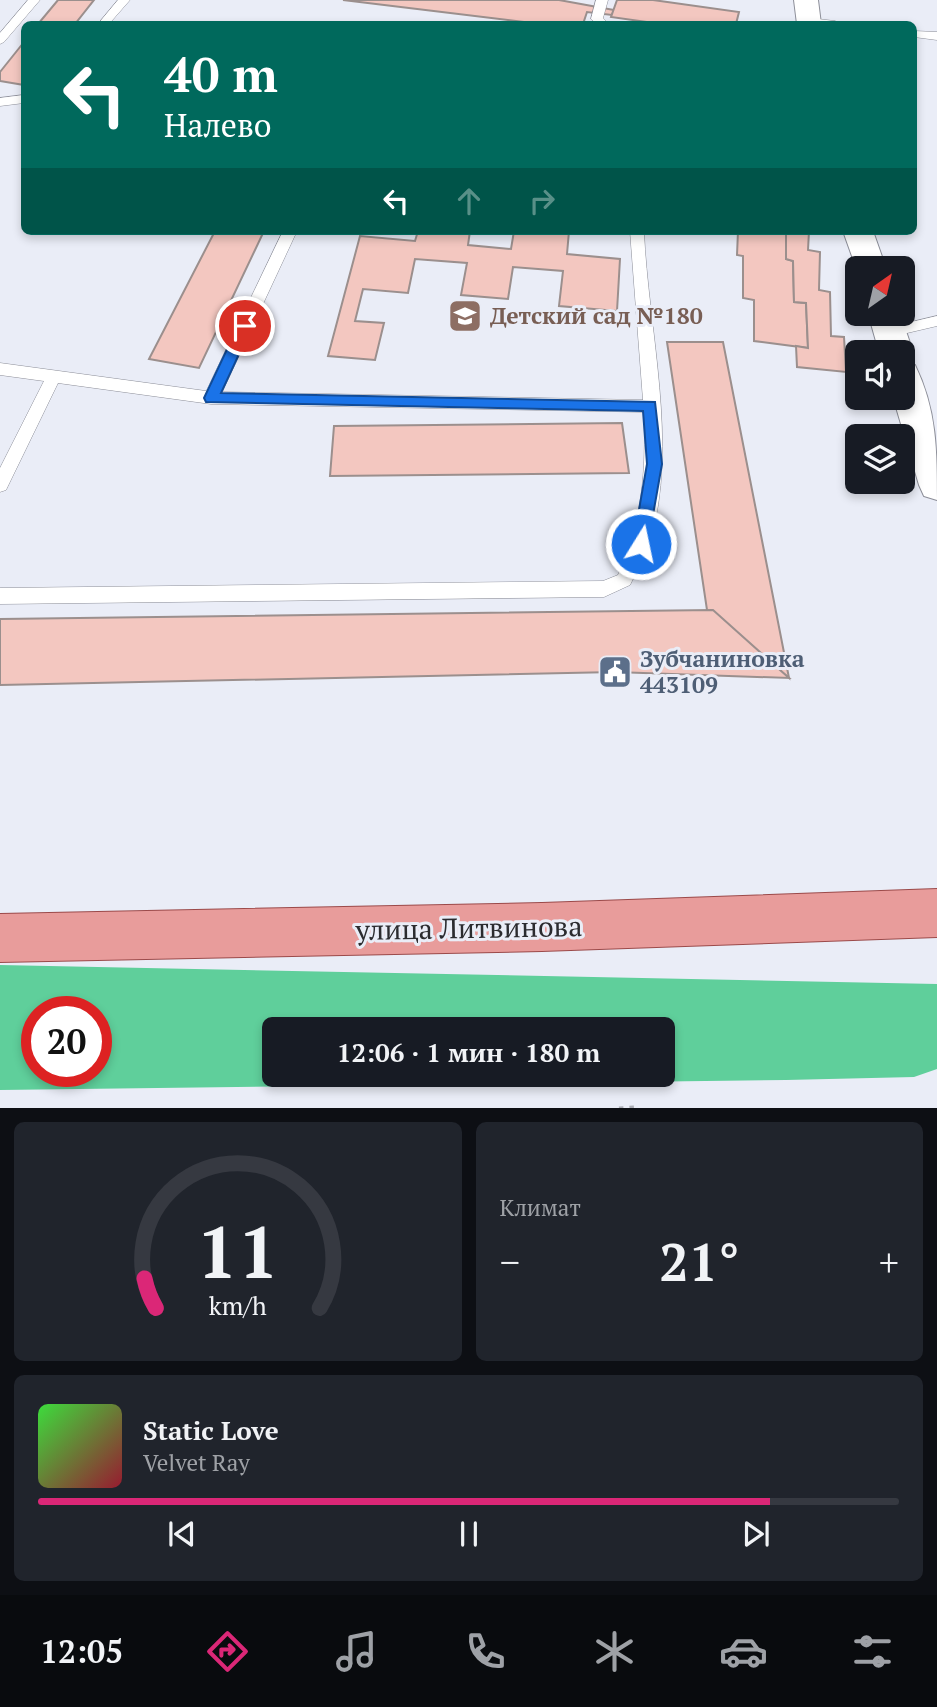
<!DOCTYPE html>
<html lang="ru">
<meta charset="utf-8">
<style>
body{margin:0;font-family:"PT Serif",serif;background:#20242c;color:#f1f3f6;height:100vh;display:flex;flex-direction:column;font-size:26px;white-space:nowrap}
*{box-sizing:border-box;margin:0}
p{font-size:23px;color:#9ea1a6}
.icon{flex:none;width:38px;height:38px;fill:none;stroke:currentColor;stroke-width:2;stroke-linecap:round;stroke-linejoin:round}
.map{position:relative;height:1108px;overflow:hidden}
.side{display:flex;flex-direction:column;gap:14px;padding:14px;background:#0d0f14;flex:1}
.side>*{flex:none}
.guide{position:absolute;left:21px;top:21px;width:896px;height:214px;border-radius:10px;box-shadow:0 4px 10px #0003;background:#00695c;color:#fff;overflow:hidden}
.needle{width:46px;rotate:34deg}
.buttons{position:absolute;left:845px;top:256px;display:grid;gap:14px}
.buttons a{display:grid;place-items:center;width:70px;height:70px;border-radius:10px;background:#171b24;box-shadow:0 4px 10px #0003;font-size:35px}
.speed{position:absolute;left:21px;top:996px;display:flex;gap:14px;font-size:35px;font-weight:700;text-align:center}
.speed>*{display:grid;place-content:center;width:91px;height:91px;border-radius:50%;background:#171b24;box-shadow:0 4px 10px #0003;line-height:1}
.speed .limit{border:10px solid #d22;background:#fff;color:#111}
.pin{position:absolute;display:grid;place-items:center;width:60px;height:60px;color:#fff;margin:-30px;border:4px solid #fff;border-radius:50%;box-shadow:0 2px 7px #0007}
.me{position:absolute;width:77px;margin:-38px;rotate:10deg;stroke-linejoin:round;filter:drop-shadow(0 0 5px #0008)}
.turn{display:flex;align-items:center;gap:24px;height:147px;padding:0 28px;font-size:32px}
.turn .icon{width:91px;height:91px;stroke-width:2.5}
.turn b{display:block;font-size:49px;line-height:60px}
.lanes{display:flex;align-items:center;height:66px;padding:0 28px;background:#0003;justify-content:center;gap:35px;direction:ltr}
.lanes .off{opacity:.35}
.big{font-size:52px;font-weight:800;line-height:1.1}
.side .widget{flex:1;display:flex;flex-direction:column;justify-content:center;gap:10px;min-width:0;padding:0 24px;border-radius:10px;background:#20242c}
.side .dial{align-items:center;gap:0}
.dial svg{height:182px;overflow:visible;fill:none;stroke:#363941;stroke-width:7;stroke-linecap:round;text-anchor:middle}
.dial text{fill:#f1f3f6;stroke:none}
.song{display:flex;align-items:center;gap:21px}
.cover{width:84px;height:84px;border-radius:10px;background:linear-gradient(135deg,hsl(120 70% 55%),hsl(350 70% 35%))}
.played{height:7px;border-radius:4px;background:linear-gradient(90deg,#db2777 85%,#363941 85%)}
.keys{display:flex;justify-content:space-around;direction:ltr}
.heat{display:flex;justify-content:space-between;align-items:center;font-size:38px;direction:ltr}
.side .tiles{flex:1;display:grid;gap:14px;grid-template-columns:1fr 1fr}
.widget:last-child{grid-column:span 2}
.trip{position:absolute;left:262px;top:1017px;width:413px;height:70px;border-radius:10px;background:#171b24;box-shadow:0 4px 10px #0003;font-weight:800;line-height:70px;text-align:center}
.dock{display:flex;height:112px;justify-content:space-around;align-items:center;background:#090b0e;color:#9ea1a6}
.dock .icon{width:49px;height:49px}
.dock .selected{color:#db2777}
.dock b{font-size:32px;color:#f1f3f6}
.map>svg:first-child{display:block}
.forest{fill:#5fcf9b;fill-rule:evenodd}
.building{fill:#f3c7c0;stroke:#9b8f8d;stroke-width:2}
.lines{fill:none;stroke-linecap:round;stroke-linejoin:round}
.lane-casing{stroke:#8c8e98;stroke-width:1}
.secondary-casing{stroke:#8c8e98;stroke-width:2}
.primary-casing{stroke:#9b4a4a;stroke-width:2}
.path{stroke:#abadb5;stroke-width:5;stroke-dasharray:4.5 6;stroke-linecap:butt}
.lane{fill:#fff;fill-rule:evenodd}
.secondary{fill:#fff;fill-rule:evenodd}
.primary{fill:#e89c9b;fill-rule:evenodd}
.route{fill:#1a73e8;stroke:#114b97;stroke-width:2}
.labels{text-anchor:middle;stroke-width:6;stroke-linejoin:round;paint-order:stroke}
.education-label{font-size:23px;font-weight:bold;fill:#785e54;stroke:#eaedf7;text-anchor:start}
.service-label{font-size:23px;font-weight:bold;fill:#4e5e75;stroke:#eaedf7;text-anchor:start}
.near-street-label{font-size:28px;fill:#2b2b2f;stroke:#eaedf7}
</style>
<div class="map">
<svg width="937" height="1109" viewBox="0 0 937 1109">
<rect width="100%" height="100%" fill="#eaedf7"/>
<path class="forest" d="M0,965L937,984V1069L914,1077L786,1080L0,1090ZM37,1012H96V1071H37ZM275,1029H663V1074H275Z"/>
<g class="building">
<path d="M58,0H94L75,24H38Z"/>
<path d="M343,0H559L614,10L612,15L587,12L583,24H540Z"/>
<path d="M617,0H653L739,12L736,24H661L611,17Z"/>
<path d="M24,42V85L0,81V72Z"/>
<path d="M215,231H264L199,368L149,359Z"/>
<path d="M418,231H470L468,245L511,249L514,231H569L567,254L620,259L617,311L559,306L563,271L513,267L508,299L461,295L467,263L415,259L408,293L363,289L355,321L384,323L375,360L328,356L360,236L415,241Z"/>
<path d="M738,231H786V259L793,261L794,302L806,303L808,348L754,341V300L743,298V256L737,255Z"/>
<path d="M786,231H809L808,250L820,252L819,290L830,292L831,336L844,337L846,372L797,367L796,346L808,348L806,303L794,302L793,261L786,259Z"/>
<path d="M667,342H723L789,678L707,610Z"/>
<path d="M622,423L629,473L330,476L334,426Z"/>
<path d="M713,610L789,678L615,672L0,685V619Z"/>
</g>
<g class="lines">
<defs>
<g id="lane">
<path d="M28,0H40L4,42L0,44V33Z"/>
<path d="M118,0H130L109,24H98Z"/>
<path d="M596,0H608L603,18L609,24H597L591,19Z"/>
<path d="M809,18L835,21L841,24L805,23V19Z"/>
<path d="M914,31L937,32V40L914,37Z"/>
<path d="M24,95V103L0,106V98Z"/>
<path d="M283,231H297L222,392L643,400L630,231H644C648,329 679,446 650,541C645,556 637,571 630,585L604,597L0,604V588L603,581L618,575C643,519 646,472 644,412L211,404L58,383L6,490L0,492V468L44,381L0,375V363L206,391Z"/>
<path d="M937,316V326L890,337L883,332L890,327Z"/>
</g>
<g id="secondary">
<path d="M794,0H818L821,24H797Z"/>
<path d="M843,231H873L886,268H858V273Z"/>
<path d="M868,313H900L913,352L905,362L915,365C937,410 937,451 937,500L924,496L919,485L893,397H903V352H879Z"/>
</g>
<path id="primary" d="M937,889V937L542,951L0,962V914L542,903Z"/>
</defs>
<use href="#lane" class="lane-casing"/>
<use href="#secondary" class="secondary-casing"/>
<use href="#primary" class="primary-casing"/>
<path class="path" d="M619,1109L634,1108"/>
<use href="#lane" class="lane"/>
<use href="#secondary" class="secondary"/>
<use href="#primary" class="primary"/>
</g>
<path class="route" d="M245,321L252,326L221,393L655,402L662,464L647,549H636L633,544L647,464L643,411L206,402L204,398L238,326Z"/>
<defs>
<symbol id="school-square" viewBox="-11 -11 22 22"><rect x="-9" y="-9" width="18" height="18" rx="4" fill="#8d6e63" stroke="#eaedf7"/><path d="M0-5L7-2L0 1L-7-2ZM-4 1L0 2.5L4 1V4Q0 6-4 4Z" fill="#fff"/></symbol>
<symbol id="civic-square" viewBox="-11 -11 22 22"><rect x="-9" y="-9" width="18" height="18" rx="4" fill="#5c6f8a" stroke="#eaedf7"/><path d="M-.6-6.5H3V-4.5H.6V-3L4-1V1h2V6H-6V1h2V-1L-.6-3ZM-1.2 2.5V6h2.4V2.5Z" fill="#fff"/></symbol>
</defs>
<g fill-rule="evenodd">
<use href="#school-square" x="446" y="297" width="38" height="38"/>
<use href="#civic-square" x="596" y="653" width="38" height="38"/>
</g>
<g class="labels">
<g class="education-label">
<text x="490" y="324">Детский сад №180</text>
</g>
<g class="service-label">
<text x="640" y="667">Зубчаниновка<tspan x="640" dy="26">443109</tspan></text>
</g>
<g class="near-street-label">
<text transform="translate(469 928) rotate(-1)" y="10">улица Литвинова</text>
</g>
</g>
</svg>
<div class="buttons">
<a><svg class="needle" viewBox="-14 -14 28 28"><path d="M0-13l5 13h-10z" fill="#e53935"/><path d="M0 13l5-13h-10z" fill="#9ea1a6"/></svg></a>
<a><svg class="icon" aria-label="sound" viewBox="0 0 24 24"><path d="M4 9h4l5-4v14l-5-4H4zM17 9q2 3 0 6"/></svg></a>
<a><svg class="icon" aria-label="layers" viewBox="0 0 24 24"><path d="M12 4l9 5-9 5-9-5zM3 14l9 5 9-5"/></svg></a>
</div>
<div class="speed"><div class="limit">20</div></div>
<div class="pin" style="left:245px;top:326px;background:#d93025"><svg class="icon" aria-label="arrive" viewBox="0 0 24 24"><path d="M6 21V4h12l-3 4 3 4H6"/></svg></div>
<svg class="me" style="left:641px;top:544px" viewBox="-20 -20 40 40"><circle r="17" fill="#1a73e8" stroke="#fff" stroke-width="3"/><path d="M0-11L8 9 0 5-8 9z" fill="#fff"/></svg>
<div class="trip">12:06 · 1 мин · 180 m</div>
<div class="guide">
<div class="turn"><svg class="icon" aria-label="left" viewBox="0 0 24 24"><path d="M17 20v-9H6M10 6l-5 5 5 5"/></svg><div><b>40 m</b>Налево</div></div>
<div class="lanes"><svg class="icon" aria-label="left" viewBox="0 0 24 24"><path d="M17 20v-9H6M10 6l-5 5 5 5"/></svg><svg class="icon off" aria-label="ahead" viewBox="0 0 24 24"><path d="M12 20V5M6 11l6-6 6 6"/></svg><svg class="icon off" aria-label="right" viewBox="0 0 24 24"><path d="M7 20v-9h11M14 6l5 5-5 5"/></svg></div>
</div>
</div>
<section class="side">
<div class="tiles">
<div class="widget dial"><svg viewBox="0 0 100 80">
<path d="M14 69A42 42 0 1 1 86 69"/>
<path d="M14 69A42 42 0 0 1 9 56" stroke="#db2777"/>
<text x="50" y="56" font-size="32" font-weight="700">11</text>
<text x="50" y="72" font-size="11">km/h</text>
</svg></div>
<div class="widget"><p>Климат</p>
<div class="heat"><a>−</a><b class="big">21°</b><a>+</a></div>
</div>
<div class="widget">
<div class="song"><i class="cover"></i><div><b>Static Love</b><p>Velvet Ray</p></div></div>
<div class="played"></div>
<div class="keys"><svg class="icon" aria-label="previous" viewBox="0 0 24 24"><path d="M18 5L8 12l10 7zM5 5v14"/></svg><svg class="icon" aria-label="pause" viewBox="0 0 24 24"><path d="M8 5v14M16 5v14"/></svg><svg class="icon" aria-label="next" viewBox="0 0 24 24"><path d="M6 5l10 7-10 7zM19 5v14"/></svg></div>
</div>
</div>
</section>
<nav class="dock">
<b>12:05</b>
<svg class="icon selected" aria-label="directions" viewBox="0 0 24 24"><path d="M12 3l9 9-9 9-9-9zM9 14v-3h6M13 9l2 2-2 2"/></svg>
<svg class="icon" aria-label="music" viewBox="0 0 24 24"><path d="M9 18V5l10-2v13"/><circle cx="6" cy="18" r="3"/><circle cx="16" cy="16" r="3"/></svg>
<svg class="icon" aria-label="phone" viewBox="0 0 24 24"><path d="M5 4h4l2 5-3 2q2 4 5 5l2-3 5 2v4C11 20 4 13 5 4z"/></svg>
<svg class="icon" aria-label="climate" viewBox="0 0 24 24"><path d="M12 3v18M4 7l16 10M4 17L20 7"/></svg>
<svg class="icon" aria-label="car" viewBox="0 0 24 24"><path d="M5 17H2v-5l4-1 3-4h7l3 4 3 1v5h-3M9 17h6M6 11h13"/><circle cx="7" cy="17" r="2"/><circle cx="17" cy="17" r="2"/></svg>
<svg class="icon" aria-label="filters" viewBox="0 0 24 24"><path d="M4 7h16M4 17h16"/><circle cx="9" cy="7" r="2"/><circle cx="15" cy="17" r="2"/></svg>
</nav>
